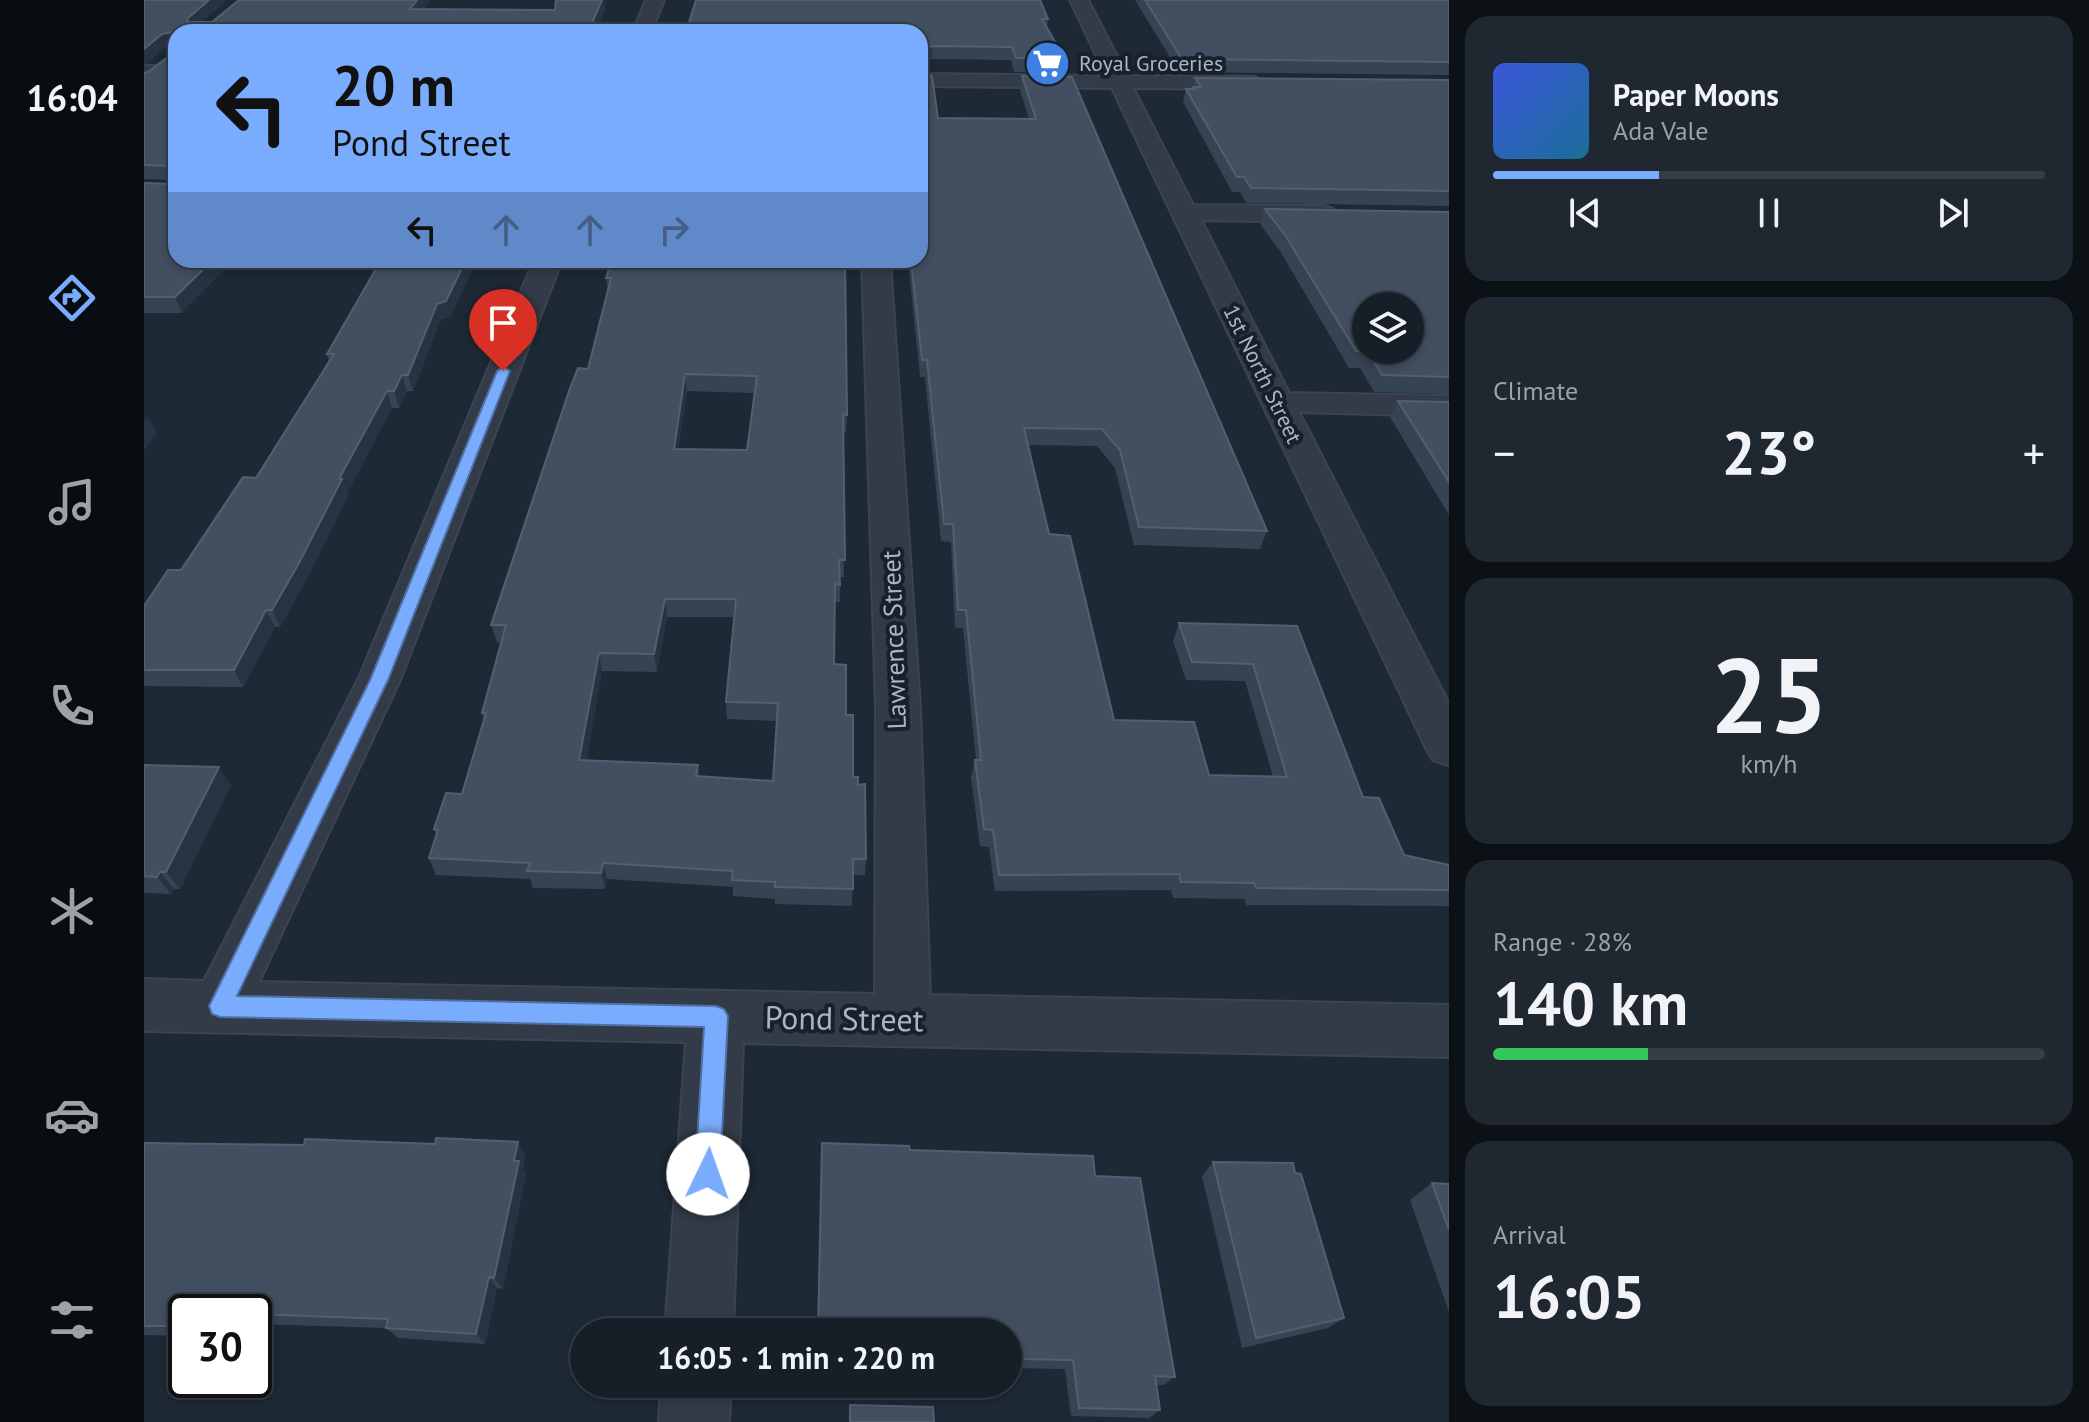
<!DOCTYPE html>
<meta charset="utf-8">
<style>
body{margin:0;font-family:"PT Sans",sans-serif;background:#1f2730;color:#f1f3f6;height:100vh;display:flex;flex-direction:column;font-size:30px;white-space:nowrap}
*{box-sizing:border-box;margin:0}
p{font-size:26px;color:#9ea2a8}
.icon{flex:none;width:44px;height:44px;fill:none;stroke:currentColor;stroke-width:2;stroke-linecap:round;stroke-linejoin:round}
.map{position:relative;flex:1;overflow:hidden}
.panel{display:flex;flex-direction:column;gap:16px;padding:16px;background:#0c1116;width:640px}
.panel>*{flex:none}
.hud{position:absolute;left:24px;top:24px;width:760px;height:244px;border-radius:24px;box-shadow:0 4px 12px #0003,0 0 0 2px #353d45;background:#79acfc;color:#111;overflow:hidden}
.buttons{position:absolute;left:1208px;top:292px;display:grid;gap:16px}
.buttons a{display:grid;place-items:center;width:72px;height:72px;border-radius:50%;background:#161f28;box-shadow:0 4px 12px #0003,0 0 0 2px #353d45;font-size:40px}
.speed{position:absolute;left:24px;top:1294px;display:flex;gap:16px;font-size:40px;font-weight:700;text-align:center}
.speed>*{display:grid;place-content:center;width:104px;height:104px;border-radius:50%;background:#161f28;box-shadow:0 4px 12px #0003,0 0 0 2px #353d45;line-height:1}
.speed .limit{border:4px solid #111;border-radius:12px;background:#fff;color:#111}
.pin{position:absolute;display:grid;place-items:center;width:68px;height:68px;color:#fff;margin:-82px -34px;border-radius:50% 50% 50% 0;rotate:-45deg;box-shadow:0 0 8px #0007}
.pin .icon{rotate:45deg}
.me{position:absolute;width:88px;margin:-44px;rotate:3deg;stroke-linejoin:round;filter:drop-shadow(0 0 6px #0008)}
.turn{display:flex;align-items:center;gap:28px;height:168px;padding:0 32px;font-size:36px}
.turn .icon{width:104px;height:104px;stroke-width:2.5}
.turn b{display:block;font-size:56px;line-height:68px}
.lanes{display:flex;align-items:center;height:76px;padding:0 32px;background:#0003;justify-content:center;gap:40px;direction:ltr}
.lanes .off{opacity:.35}
.big{font-size:60px;font-weight:800;line-height:1.1}
.panel .card{flex:1;display:flex;flex-direction:column;justify-content:center;gap:12px;min-width:0;padding:0 28px;border-radius:24px;background:#1f2730}
.panel .dial{align-items:center;gap:0}
.dial b{font-size:104px;line-height:1}
.song{display:flex;align-items:center;gap:24px}
.cover{width:96px;height:96px;border-radius:12px;background:linear-gradient(135deg,hsl(230 70% 55%),hsl(200 70% 35%))}
.played{height:8px;border-radius:4px;background:linear-gradient(90deg,#79acfc 30%,#353d45 30%)}
.keys{display:flex;justify-content:space-around;direction:ltr}
.heat{display:flex;justify-content:space-between;align-items:center;font-size:44px;direction:ltr}
.charge{height:12px;border-radius:6px;background:linear-gradient(90deg,#34c759 28%,#353d45 0)}
.trip{position:absolute;left:426px;top:1318px;width:452px;height:80px;border-radius:40px;background:#161f28;box-shadow:0 4px 12px #0003,0 0 0 2px #353d45;font-weight:800;line-height:80px;text-align:center}
main{display:flex;flex:1;min-height:0}
.tab-bar{display:flex;flex-direction:column;width:144px;justify-content:space-around;align-items:center;background:#090c10;color:#9ea2a8}
.tab-bar .icon{width:56px;height:56px}
.tab-bar .selected{color:#79acfc}
.tab-bar b{font-size:36px;color:#f1f3f6}
.map>svg:first-child{display:block}
.lines{fill:none;stroke-linecap:round;stroke-linejoin:round}
.minor-casing{stroke:#3b4450;stroke-width:4}
.minor{fill:#323b47;fill-rule:evenodd}
.wall{fill:#364353;fill-rule:evenodd}
.shaded-wall{fill:#273343}
.building{fill:#424f60;stroke:#535f6f;stroke-width:2;fill-rule:evenodd}
.route{fill:#79acfc;stroke:#4f70a4;stroke-width:2}
.labels{text-anchor:middle;stroke-width:8;stroke-linejoin:round;paint-order:stroke}
.far-poi-label{font-size:22px;fill:#abb5c4;stroke:#18202b;text-anchor:start}
.far-street-label{font-size:22px;fill:#abb5c4;stroke:#18202b}
.street-label{font-size:26px;fill:#abb5c4;stroke:#18202b}
.near-street-label{font-size:32px;fill:#abb5c4;stroke:#18202b}
</style>
<main>
<nav class="tab-bar">
<b>16:04</b>
<svg class="icon selected" aria-label="directions" viewBox="0 0 24 24"><path d="M12 3l9 9-9 9-9-9zM9 14v-3h6M13 9l2 2-2 2"/></svg>
<svg class="icon" aria-label="music" viewBox="0 0 24 24"><path d="M9 18V5l10-2v13"/><circle cx="6" cy="18" r="3"/><circle cx="16" cy="16" r="3"/></svg>
<svg class="icon" aria-label="phone" viewBox="0 0 24 24"><path d="M5 4h4l2 5-3 2q2 4 5 5l2-3 5 2v4C11 20 4 13 5 4z"/></svg>
<svg class="icon" aria-label="climate" viewBox="0 0 24 24"><path d="M12 3v18M4 7l16 10M4 17L20 7"/></svg>
<svg class="icon" aria-label="car" viewBox="0 0 24 24"><path d="M5 17H2v-5l4-1 3-4h7l3 4 3 1v5h-3M9 17h6M6 11h13"/><circle cx="7" cy="17" r="2"/><circle cx="17" cy="17" r="2"/></svg>
<svg class="icon" aria-label="filters" viewBox="0 0 24 24"><path d="M4 7h16M4 17h16"/><circle cx="9" cy="7" r="2"/><circle cx="15" cy="17" r="2"/></svg>
</nav>
<div class="map">
<svg width="1305" height="1422" viewBox="0 0 1305 1422">
<rect width="100%" height="100%" fill="#1e2936"/>
<g class="lines">
<defs>
<g id="minor">
<path d="M502,0H520L507,32H489Z"/>
<path d="M926,0H944L983,76L1111,77L1121,83L1111,89L989,88L1049,205L1180,206L1189,209L1193,214L1189,219L1180,222L1057,220L1145,393L1305,396V416L1155,412L1305,704V765L1289,760L1282,748L968,88L776,86V74L962,76Z"/>
<rect x="0" y="66" width="32" height="12"/>
<path d="M390,260H418L256,680L115,982L731,994L732,707L718,260H746L776,707L786,995L1305,1005V1057L599,1043L589,1332H521L542,1042L0,1031V979L60,981L214,680Z"/>
<path d="M517,1384H587L585,1422H515Z"/>
</g>
</defs>
<use href="#minor" class="minor-casing"/>
<use href="#minor" class="minor"/>
</g>
<g class="wall">
<path d="M0,0L57,22H68L95,0H286L279,9L411,10L412,0H460L461,10L451,32H32L38,313H0V183L28,184V180L0,179V73L4,72L29,53V46L23,47L0,65Z"/>
<path d="M991,0H1305V75L1035,72Z"/>
<path d="M904,19L903,27L920,58L918,72H870L867,60L787,59L785,60L784,71L776,32Z"/>
<path d="M878,76L1123,531L1116,549L990,545L971,468L953,446L884,445L905,534L970,720L1065,775L1129,776L1101,681L1042,680L1029,641L1035,623L1153,626L1219,797L1260,855L1305,865V906L1102,905L1101,899L1029,898L1027,890L851,891L845,847L836,846L827,777L831,760H832L819,628H811L807,542L797,541L781,377H776L764,260H776L794,118L885,119L876,90Z"/>
<path d="M1051,78L1305,80V206L1102,203L1096,192H1088L1039,102L1042,89H1048Z"/>
<path d="M1121,209L1305,212V394L1230,392L1216,368H1205L1136,251L1116,224Z"/>
<path d="M237,260H333L306,317L297,319L269,391H263L255,408H248L203,493L204,496L162,580L136,627H131L99,687L0,686V606L37,570L112,478L185,362L183,354Z"/>
<path d="M468,260L703,415L702,432H699L700,577H696V602H691L690,664L702,715L709,777L714,785L722,859L721,875H709L708,906L631,904V899L589,896V887L463,879L461,889L389,888L386,879L292,875L285,858L292,835L290,829L318,794L340,720L338,713L358,643L353,642L347,625L444,369L464,290L462,278ZM543,391L610,393L603,450L534,449ZM523,617H591L582,702L583,719L633,721L629,781L555,776L554,765L442,760L458,671L513,672Z"/>
<path d="M1254,401L1305,402V515L1246,417Z"/>
<path d="M0,765L87,785L36,889H30L27,894L0,893Z"/>
<path d="M374,1142L381,1156L379,1168L382,1174L359,1289L353,1288L341,1344L254,1338L242,1328L110,1324V1312H42V1336L0,1335V1143L160,1145Z"/>
<path d="M766,1150L951,1176L1031,1377L1020,1385H1012L1016,1410L1005,1418L927,1416L921,1369L864,1368V1332H674Z"/>
<path d="M1069,1162L1200,1318L1184,1328L1098,1348L1058,1176Z"/>
<path d="M1288,1183L1305,1184V1312L1266,1200Z"/>
</g>
<g class="shaded-wall">
<path d="M65,0H83L48,30L43,22L44,18Z"/>
<path d="M273,0H286L268,21L266,9Z"/>
<path d="M454,0H460L461,10L451,32H444Z"/>
<path d="M29,32L32,45L23,47L0,65V49L18,34Z"/>
<path d="M788,46L787,59L785,60L784,71L776,72V59L783,48Z"/>
<path d="M69,260H90L38,313L31,297Z"/>
<path d="M322,260H333L306,317L297,319L269,391L264,375L293,304Z"/>
<path d="M541,374L543,391L532,466L530,449Z"/>
<path d="M258,375L263,391L255,408L250,391Z"/>
<path d="M243,391L248,408L203,493L204,496L162,580L136,627L128,610L195,479Z"/>
<path d="M4,416L13,433L0,451V421Z"/>
<path d="M521,599L523,617L513,672L510,654Z"/>
<path d="M122,610L131,627L99,687L90,670Z"/>
<path d="M455,653L458,671L440,777L435,760Z"/>
<path d="M75,767L87,785L36,889L22,872Z"/>
<path d="M459,863L463,879L461,889L457,873Z"/>
<path d="M16,872L30,889L27,894L13,877Z"/>
<path d="M374,1142L381,1156L379,1168L382,1174L359,1289L350,1278Z"/>
<path d="M345,1277L353,1288L341,1344L332,1334Z"/>
</g>
<g class="building">
<path d="M0,0H65L44,18L43,22H68L95,0H273L266,9L411,10L412,0H458L444,32H32V260H69L31,297H0V183L28,184V166L0,165V73L4,72L29,53V32L18,34L0,49Z"/>
<path d="M552,0H896L904,19H898L920,58H872L868,47L788,46L783,48L785,58L776,59V32H542Z"/>
<path d="M1001,0H1305V62L1038,59Z"/>
<path d="M776,75L788,76L794,118L892,119L878,76L928,77L1123,531L995,527L976,450L958,429L880,428L905,534L926,536L970,720L1050,722L1065,775L1143,777L1109,664L1048,662L1035,623L1153,626L1219,797L1235,798L1260,855L1305,865V890L1112,888L1110,883L1037,882L1035,874L855,875L849,830L840,829L831,760H837L822,610H814L809,524H800L783,360H778L767,260H776Z"/>
<path d="M1051,78L1305,80V191L1107,188L1100,177H1093L1042,89H1051L1049,87H1057Z"/>
<path d="M1121,209L1305,212V377L1238,375L1223,351H1212L1141,235ZM1222,306H1266V350H1222Z"/>
<path d="M237,260H322L302,301L293,304L264,375H258L250,391H243L195,479H198L155,563L128,610H122L90,670H0V606L24,570H37L99,477L112,478L190,354H183Z"/>
<path d="M468,260H701L703,415L699,414L701,560H695L696,585L691,584L690,664L702,665V715H709V777H714V785L721,784L722,859H709V889L631,887V882L588,880L589,871L459,863L457,873L383,871L386,863L285,858L294,830L290,829L302,793L318,794L342,713H338L362,625H347L425,391L434,368L444,369L467,278H462ZM541,374L613,376L603,450L530,449ZM521,599H592L582,702L634,703L629,781L552,776L554,765L435,760L455,653L510,654Z"/>
<path d="M1254,401L1305,402V482Z"/>
<path d="M0,765L75,767L22,872H16L13,877L0,876Z"/>
<path d="M292,1138L374,1142L370,1161H375L350,1278L345,1277L332,1334L242,1328L244,1319L110,1314V1312H42V1326H0V1143L160,1145L161,1139L291,1144Z"/>
<path d="M678,1143L765,1146L766,1150L949,1156L951,1176L996,1178L1031,1377L1011,1376L1016,1410L935,1408L929,1360L864,1359V1332H821V1330L732,1325L733,1332H674Z"/>
<path d="M1069,1162L1149,1163L1151,1173L1157,1174L1200,1318L1112,1338Z"/>
<path d="M1288,1183L1305,1184V1230Z"/>
<path d="M706,1405L789,1407L790,1422H706Z"/>
</g>
<path class="route" d="M359,367L366,371L244,680L93,996L572,1006L580,1009L584,1016L576,1174L573,1183L564,1187L555,1183L551,1174L560,1027L76,1017L68,1014L65,1006L226,680L353,371Z"/>
<defs>
<symbol id="supermarket-disc" viewBox="-11 -11 22 22"><circle r="9.5" fill="#3f7fe0" stroke="#18202b"/><path d="M-6-5.5h2.5l.6 2H6L4.5 2H-2.5L-4.4-4H-6ZM-1.5 3.2a1.3 1.3 0 1 0 .1 0ZM3 3.2a1.3 1.3 0 1 0 .1 0Z" fill="#fff"/></symbol>
</defs>
<g fill-rule="evenodd">
<use href="#supermarket-disc" x="878" y="38" width="51" height="51"/>
</g>
<g class="labels">
<g class="far-poi-label">
<text x="935" y="71">Royal Groceries</text>
</g>
<g class="far-street-label">
<text transform="translate(1119 374) rotate(64)" y="8">1st North Street</text>
</g>
<g class="street-label">
<text transform="translate(750 640) rotate(-92)" y="9">Lawrence Street</text>
</g>
<g class="near-street-label">
<text transform="translate(700 1019) rotate(1)" y="11">Pond Street</text>
</g>
</g>
</svg>
<div class="buttons">
<a><svg class="icon" aria-label="layers" viewBox="0 0 24 24"><path d="M12 4l9 5-9 5-9-5zM3 14l9 5 9-5"/></svg></a>
</div>
<div class="speed"><div class="limit">30</div></div>
<div class="pin" style="left:359px;top:371px;background:#d93025"><svg class="icon" aria-label="arrive" viewBox="0 0 24 24"><path d="M6 21V4h12l-3 4 3 4H6"/></svg></div>
<svg class="me" style="left:564px;top:1174px" viewBox="-20 -20 40 40"><circle r="19" fill="#fff"/><path d="M0-13L10 11 0 6-10 11z" fill="#79acfc"/></svg>
<div class="trip">16:05 · 1 min · 220 m</div>
<div class="hud">
<div class="turn"><svg class="icon" aria-label="left" viewBox="0 0 24 24"><path d="M17 20v-9H6M10 6l-5 5 5 5"/></svg><div><b>20 m</b>Pond Street</div></div>
<div class="lanes"><svg class="icon" aria-label="left" viewBox="0 0 24 24"><path d="M17 20v-9H6M10 6l-5 5 5 5"/></svg><svg class="icon off" aria-label="ahead" viewBox="0 0 24 24"><path d="M12 20V5M6 11l6-6 6 6"/></svg><svg class="icon off" aria-label="ahead" viewBox="0 0 24 24"><path d="M12 20V5M6 11l6-6 6 6"/></svg><svg class="icon off" aria-label="right" viewBox="0 0 24 24"><path d="M7 20v-9h11M14 6l5 5-5 5"/></svg></div>
</div>
</div>
<section class="panel">
<div class="card">
<div class="song"><i class="cover"></i><div><b>Paper Moons</b><p>Ada Vale</p></div></div>
<div class="played"></div>
<div class="keys"><svg class="icon" aria-label="previous" viewBox="0 0 24 24"><path d="M18 5L8 12l10 7zM5 5v14"/></svg><svg class="icon" aria-label="pause" viewBox="0 0 24 24"><path d="M8 5v14M16 5v14"/></svg><svg class="icon" aria-label="next" viewBox="0 0 24 24"><path d="M6 5l10 7-10 7zM19 5v14"/></svg></div>
</div>
<div class="card"><p>Climate</p>
<div class="heat"><a>−</a><b class="big">23°</b><a>+</a></div>
</div>
<div class="card dial"><b>25</b><p>km/h</p></div>
<div class="card"><p>Range · 28%</p><b class="big">140 km</b><div class="charge"></div></div>
<div class="card"><p>Arrival</p><b class="big">16:05</b></div>
</section>
</main>
